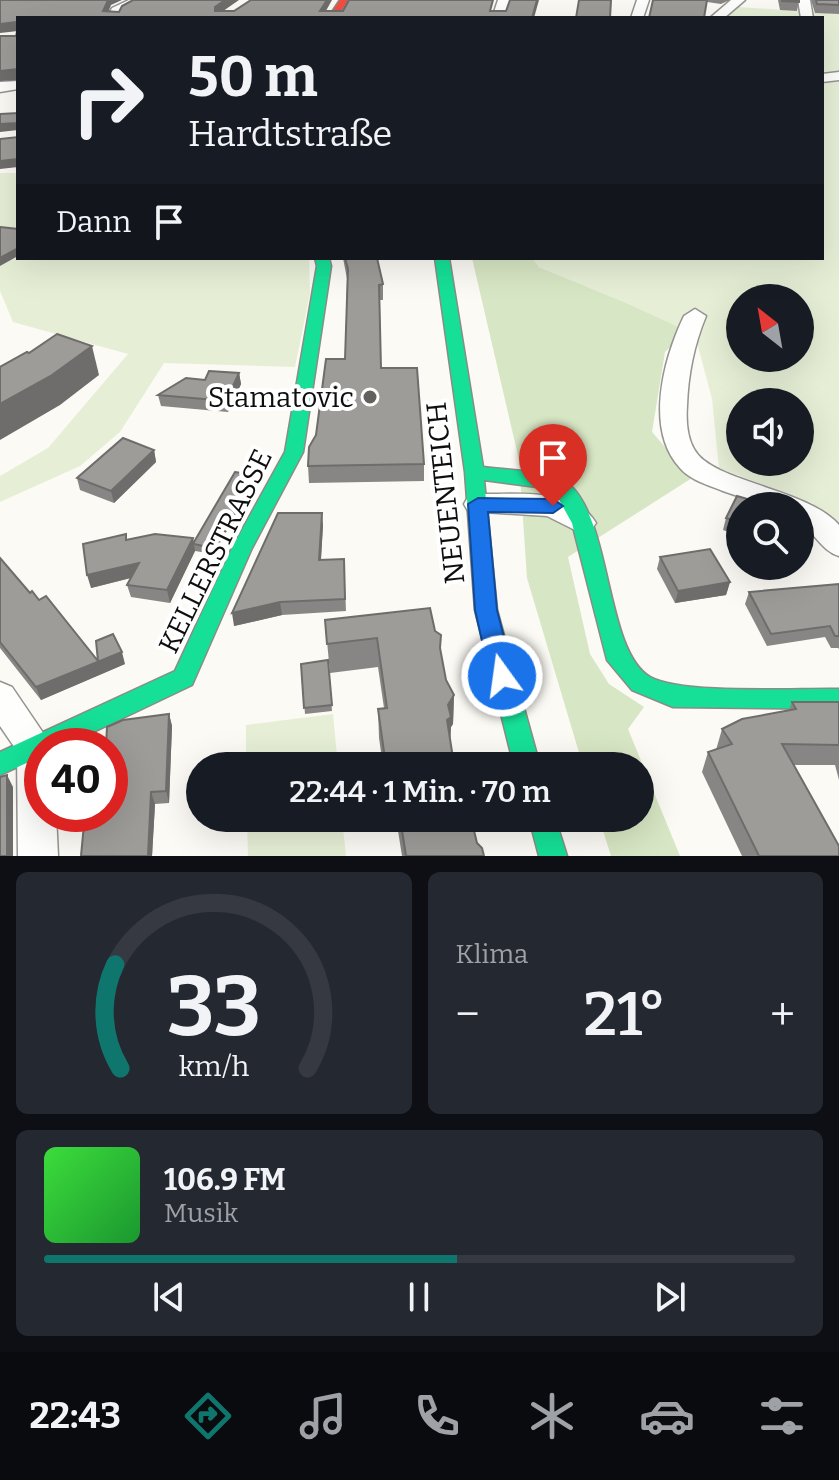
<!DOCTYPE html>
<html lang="de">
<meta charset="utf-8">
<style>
body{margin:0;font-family:Bitter,serif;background:#242831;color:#f1f3f6;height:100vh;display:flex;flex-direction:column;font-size:30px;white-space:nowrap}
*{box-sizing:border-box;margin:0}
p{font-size:26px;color:#9ea1a6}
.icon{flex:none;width:44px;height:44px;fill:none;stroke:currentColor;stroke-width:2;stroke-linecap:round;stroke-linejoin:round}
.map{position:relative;height:856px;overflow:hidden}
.sheet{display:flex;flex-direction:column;gap:16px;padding:16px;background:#0d0f14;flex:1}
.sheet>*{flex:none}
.guide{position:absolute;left:16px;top:16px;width:808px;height:244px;border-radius:0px;box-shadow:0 8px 32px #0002;background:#171b24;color:#f1f3f6;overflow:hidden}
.needle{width:52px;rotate:329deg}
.fabs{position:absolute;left:726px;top:284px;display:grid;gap:16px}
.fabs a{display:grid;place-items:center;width:88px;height:88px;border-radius:50%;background:#171b24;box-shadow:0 8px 32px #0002;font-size:40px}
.speed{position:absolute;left:24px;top:728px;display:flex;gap:16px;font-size:40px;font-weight:700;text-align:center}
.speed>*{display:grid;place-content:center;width:104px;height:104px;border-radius:50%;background:#171b24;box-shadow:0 8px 32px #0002;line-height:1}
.speed .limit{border:12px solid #d22;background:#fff;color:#111}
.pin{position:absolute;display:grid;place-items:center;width:68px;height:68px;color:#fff;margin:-82px -34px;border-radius:50% 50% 50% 0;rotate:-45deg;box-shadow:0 0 8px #0007}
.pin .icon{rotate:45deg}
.me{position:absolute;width:88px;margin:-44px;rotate:346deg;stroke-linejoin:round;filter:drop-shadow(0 0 6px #0008)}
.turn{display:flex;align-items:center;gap:28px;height:168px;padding:0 40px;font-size:36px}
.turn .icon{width:104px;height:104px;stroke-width:2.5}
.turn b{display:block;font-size:56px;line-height:68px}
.then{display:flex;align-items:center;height:76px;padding:0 40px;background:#0003;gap:16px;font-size:30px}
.big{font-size:60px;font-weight:600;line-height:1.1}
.sheet .tile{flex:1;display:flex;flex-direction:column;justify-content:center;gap:12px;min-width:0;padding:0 28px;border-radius:12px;background:#242831}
.sheet .dial{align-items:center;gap:0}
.dial svg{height:208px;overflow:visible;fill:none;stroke:#363941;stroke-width:7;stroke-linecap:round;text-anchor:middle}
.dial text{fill:#f1f3f6;stroke:none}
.song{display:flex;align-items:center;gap:24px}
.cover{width:96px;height:96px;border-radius:12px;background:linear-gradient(135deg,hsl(120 70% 55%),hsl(130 70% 35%))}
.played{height:8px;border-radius:4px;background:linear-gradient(90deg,#0f766e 55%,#363941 55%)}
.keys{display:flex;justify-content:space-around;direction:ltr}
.heat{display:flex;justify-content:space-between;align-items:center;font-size:44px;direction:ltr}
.sheet .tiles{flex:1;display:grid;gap:16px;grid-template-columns:1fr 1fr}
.tile:last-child{grid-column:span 2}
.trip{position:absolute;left:186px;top:752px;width:468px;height:80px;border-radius:40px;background:#171b24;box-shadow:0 8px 32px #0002;font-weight:600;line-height:80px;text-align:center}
.tabs{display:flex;height:128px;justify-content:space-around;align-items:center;background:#090b0e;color:#9ea1a6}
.tabs .icon{width:56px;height:56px}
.tabs .on{color:#0f766e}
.tabs b{font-size:36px;color:#f1f3f6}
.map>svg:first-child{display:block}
.green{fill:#e6efd6;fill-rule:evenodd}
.forest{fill:#d7e6c4}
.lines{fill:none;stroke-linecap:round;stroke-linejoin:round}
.street-casing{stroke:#959492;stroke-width:3}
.fast-casing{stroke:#8b8b88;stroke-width:3}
.jam-casing{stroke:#8b8b88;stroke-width:3}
.street{fill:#fefefd;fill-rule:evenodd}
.fast{fill:#16e098;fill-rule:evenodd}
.jam{fill:#f24e42;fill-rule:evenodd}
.wall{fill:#888684}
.shaded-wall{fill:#6f6d6b}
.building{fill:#9e9c99;stroke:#6f6d6b;stroke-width:2}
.route{fill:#1a73e8;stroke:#114b97;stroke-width:2}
.poi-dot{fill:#61615e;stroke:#fff;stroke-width:3}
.labels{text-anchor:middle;stroke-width:8;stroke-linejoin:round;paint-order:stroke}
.poi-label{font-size:28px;fill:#0e0e0e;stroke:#fff;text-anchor:end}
.street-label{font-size:28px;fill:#0e0e0e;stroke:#fff}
</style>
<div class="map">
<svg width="839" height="856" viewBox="0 0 839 856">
<rect width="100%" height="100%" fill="#fbfaf4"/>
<g class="green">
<path d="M739,7L839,14V523L812,503L719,468L712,399L695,335L631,305L539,267L532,258H822V18H726ZM740,298H800V358H740ZM740,402H800V462H740Z"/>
<path d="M0,173H18V230L0,227Z"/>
<path d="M18,256L309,258L310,294L295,367L164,363L120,432L80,466L0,502V476L48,448L128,354L13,322L0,291V266Z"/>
<path d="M333,714L338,766H246V725Z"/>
<path d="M247,818H342L346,856H248Z"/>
</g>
<path class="forest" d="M472,258H532L539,267L631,305L687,331L665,352L652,432L692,478L568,557L590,654L609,684L644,707L628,729L680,856H611L599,818H640V766H583L527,578L519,460Z"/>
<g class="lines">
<defs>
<g id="street">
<path d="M129,0H145L121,13L119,18H107L112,8Z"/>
<path d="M498,0H510L504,18H492Z"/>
<path d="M637,0H649L643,18H631Z"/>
<path d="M731,0H745L724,18H710Z"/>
<path d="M798,0H810L813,18H801Z"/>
<path d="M839,72V80L822,82V74Z"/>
<path d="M18,81V89L0,92V82Z"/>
<path d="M695,309L706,316C694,345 688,375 687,406C686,420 687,437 694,449C711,482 807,488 839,525V556C822,551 815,533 800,523V506C769,506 751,501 723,491C708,485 690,480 680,468C644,429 664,358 684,316Z"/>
<path d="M478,494C514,495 574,486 596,523L591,530L581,533L547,516L468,511L464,504L468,497Z"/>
<path d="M0,682L12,687L52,746H42V814H56L58,856H18L17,751L0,726Z"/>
</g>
<g id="fast">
<path d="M315,258H329L331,266L303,452L252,548L192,685L64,746H42V756L0,775V752L175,671L232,548L285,452L317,266Z"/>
<path d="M435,258H449L483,467C505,470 555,471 572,487C612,528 606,651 650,677C682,695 797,688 839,689V709L673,707L632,690L607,660L572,523L557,496L537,487L484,480L497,610L540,766H514L475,610L465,472Z"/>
<path d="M529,818H555L567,856H539Z"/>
</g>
<path id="jam" d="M340,0H348L336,18H328Z"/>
</defs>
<use href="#street" class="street-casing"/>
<use href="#fast" class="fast-casing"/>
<use href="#jam" class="jam-casing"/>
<use href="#street" class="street"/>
<use href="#fast" class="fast"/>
<use href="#jam" class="jam"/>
</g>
<g class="wall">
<path d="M653,0H730L721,4L707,2Z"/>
<path d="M778,0H799L797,11L780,10Z"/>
<path d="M811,0H839V14L815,13Z"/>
<path d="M343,258H377L383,284V300H380L381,368L424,464V481L309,483L308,466L316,435L345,359L347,279Z"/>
<path d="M239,373L241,384L228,412L161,406L158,395L205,380Z"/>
<path d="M154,450L156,462L114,503L80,490L77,478Z"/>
<path d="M254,481L214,554L195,551L170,603L131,597L127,585L131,578L91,588L127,540L193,538L194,542Z"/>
<path d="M740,506V536L723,530L726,518Z"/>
<path d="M323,525L321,560L344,559L346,611L282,615L234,626Z"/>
<path d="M660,557L730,582L726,595L675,603L657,569Z"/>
<path d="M0,558L30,593L39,600L98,661L125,664L41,700L0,648Z"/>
<path d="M839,584V649L838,648H831L825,637L767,646L745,604L749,592Z"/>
<path d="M325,620L441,652L446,680L454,695L453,724L451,727L450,739L453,758L460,766H383L379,738L378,709L384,708L378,667L330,673Z"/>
<path d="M328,660L332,711L305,714L301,664Z"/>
<path d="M792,702H839V780L835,765H794L839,856H742L702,772L708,752L716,750L722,729L789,710Z"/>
<path d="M169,714L172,726L169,803L155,804L152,856H81L110,814Z"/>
<path d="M396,818H471L477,843L484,856H402Z"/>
</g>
<g class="shaded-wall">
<path d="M108,0H122L111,5L106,18L103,11Z"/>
<path d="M225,0H239L216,16V18L215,7Z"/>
<path d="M327,0H332L322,18L320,11Z"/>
<path d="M537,0H539L534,18H532Z"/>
<path d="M16,22L18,31L0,33V24Z"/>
<path d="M18,69V80L0,81V71Z"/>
<path d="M18,123V130L0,132V124Z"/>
<path d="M18,159V167L0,169V161Z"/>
<path d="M18,248V256L0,266V258Z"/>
<path d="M92,346L99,375L60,405L0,440V404Z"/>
<path d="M239,373L241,384L228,412L226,401Z"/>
<path d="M154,450L156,462L114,503L111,491Z"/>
<path d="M254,475V481L214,554L213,548Z"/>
<path d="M322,513L323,525L320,573L319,560Z"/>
<path d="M193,538L195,551L170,603L167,590Z"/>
<path d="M139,563L142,575L91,588L87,575Z"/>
<path d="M730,582L726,595L675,603L678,591Z"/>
<path d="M280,602L282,615L234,626L232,613Z"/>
<path d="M122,652L125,664L41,700L36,687Z"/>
<path d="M454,695L453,724L451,727L450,746L446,749L448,705Z"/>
<path d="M169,714L172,726L169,803L166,791Z"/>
<path d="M7,775L13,787V856H7Z"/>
<path d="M151,792L155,804L152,856H148Z"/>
</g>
<g class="building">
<path d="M0,0H108L103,11L119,12L122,6L133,0H225L215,7V11H234L251,0H327L320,11H343L349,0H493L490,11H506L510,0H537L532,18H18V24L16,22L0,24Z"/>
<path d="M579,0H611L610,18H576Z"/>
<path d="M653,0H707L704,18H649Z"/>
<path d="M782,0H799V2L782,1Z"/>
<path d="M816,0H839V5L817,4Z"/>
<path d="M18,28V69L0,71V36H16Z"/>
<path d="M18,113V123L0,124V114Z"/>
<path d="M18,137V159L0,161V139Z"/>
<path d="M0,227L18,229V248L0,258Z"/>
<path d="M345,258H377L383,284L379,285L381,368H417L424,464L308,466L309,447L316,435L326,359H345L348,269Z"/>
<path d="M57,334L92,346L52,375L0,404V367L27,352L29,353Z"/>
<path d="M209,371L239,373L226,401L158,395L186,378L205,380Z"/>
<path d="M123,438L154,450L111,491L77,478Z"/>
<path d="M235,472L254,475L213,548L194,544V542Z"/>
<path d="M737,496L772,506H740V522L726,518Z"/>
<path d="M278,513H322L319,560L344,559L345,599L280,602L232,613Z"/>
<path d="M126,534V540L155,534L193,538L167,590L127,585L139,563L87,575L83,544Z"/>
<path d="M710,549L730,582L678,591L660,557Z"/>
<path d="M0,558L30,593L32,591L39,600L46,596L98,661L96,641L113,634L122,652L36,687L0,642Z"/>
<path d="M839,584V636H835L830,626L771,634L749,592Z"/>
<path d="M430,608L435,631L441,635L440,648L446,680L454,695L448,705L451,717L447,720L453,758L459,762L460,766H386L378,709L387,708L377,638L327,644L325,620Z"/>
<path d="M328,660L332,705L304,708L301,664Z"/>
<path d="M792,702H839V745L782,744L839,846V856H759L708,752L732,744L722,729L742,719L796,709Z"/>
<path d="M169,714L166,791L151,792L148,856H81L85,814H110V746H106L107,727L123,720Z"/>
<path d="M7,775V856H0V777Z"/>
<path d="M400,818H471L477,843L482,848L484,856H406Z"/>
</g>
<path class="route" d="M478,498L553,499L563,506L553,513L488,512L497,610L514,676L510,683L502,686L494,683L490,676L475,610L468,504Z"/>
<circle class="poi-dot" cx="370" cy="397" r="8"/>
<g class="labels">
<g class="poi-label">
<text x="354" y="407">Stamatovic</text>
</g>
<g class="street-label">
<text transform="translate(445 493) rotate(-96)" y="10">NEUENTEICH</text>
<text transform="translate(215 551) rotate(-64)" y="10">KELLERSTRASSE</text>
</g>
</g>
</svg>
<div class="fabs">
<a><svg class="needle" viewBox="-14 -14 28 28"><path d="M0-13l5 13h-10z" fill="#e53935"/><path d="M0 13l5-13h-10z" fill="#9ea1a6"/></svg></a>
<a><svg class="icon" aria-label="sound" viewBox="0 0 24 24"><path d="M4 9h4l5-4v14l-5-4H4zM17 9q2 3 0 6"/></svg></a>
<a><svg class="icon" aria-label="search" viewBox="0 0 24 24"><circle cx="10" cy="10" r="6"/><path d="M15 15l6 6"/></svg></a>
</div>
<div class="speed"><div class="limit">40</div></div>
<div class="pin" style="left:553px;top:506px;background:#d93025"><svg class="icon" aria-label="arrive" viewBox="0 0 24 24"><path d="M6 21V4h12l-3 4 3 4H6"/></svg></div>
<svg class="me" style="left:502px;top:676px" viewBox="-20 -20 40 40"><circle r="17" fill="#1a73e8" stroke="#fff" stroke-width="3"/><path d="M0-11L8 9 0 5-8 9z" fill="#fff"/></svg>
<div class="trip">22:44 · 1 Min. · 70 m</div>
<div class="guide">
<div class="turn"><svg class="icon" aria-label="right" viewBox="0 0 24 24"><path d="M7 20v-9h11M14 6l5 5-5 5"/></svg><div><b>50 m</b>Hardtstraße</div></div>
<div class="then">Dann<svg class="icon" aria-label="arrive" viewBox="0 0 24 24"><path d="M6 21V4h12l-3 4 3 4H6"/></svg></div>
</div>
</div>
<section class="sheet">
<div class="tiles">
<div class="tile dial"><svg viewBox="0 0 100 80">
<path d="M14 69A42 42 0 1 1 86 69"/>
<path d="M14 69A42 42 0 0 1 12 29" stroke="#0f766e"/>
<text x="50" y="56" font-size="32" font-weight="700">33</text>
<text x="50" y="72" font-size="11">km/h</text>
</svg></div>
<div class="tile"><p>Klima</p>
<div class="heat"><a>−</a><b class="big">21°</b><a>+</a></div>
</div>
<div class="tile">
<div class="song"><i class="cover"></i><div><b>106.9 FM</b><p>Musik</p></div></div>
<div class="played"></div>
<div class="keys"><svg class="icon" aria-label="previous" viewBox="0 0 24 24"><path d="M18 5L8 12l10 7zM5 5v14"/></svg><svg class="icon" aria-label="pause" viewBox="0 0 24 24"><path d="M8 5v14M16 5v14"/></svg><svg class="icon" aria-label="next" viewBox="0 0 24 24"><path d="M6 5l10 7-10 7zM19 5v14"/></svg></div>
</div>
</div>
</section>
<nav class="tabs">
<b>22:43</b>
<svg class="icon on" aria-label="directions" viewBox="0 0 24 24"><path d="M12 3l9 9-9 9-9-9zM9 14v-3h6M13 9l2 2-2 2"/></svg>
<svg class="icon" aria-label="music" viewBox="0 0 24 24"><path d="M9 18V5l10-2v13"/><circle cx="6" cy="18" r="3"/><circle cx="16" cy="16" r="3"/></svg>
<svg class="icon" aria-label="phone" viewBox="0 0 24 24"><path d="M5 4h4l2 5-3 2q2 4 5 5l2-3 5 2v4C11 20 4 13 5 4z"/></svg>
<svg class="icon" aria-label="climate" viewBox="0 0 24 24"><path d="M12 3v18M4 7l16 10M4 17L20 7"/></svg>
<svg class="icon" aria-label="car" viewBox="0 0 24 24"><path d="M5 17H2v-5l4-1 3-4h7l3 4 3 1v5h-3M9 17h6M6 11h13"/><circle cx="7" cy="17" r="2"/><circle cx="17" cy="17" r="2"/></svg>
<svg class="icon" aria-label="filters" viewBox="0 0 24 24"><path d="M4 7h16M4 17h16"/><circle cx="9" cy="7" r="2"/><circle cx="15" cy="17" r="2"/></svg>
</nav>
